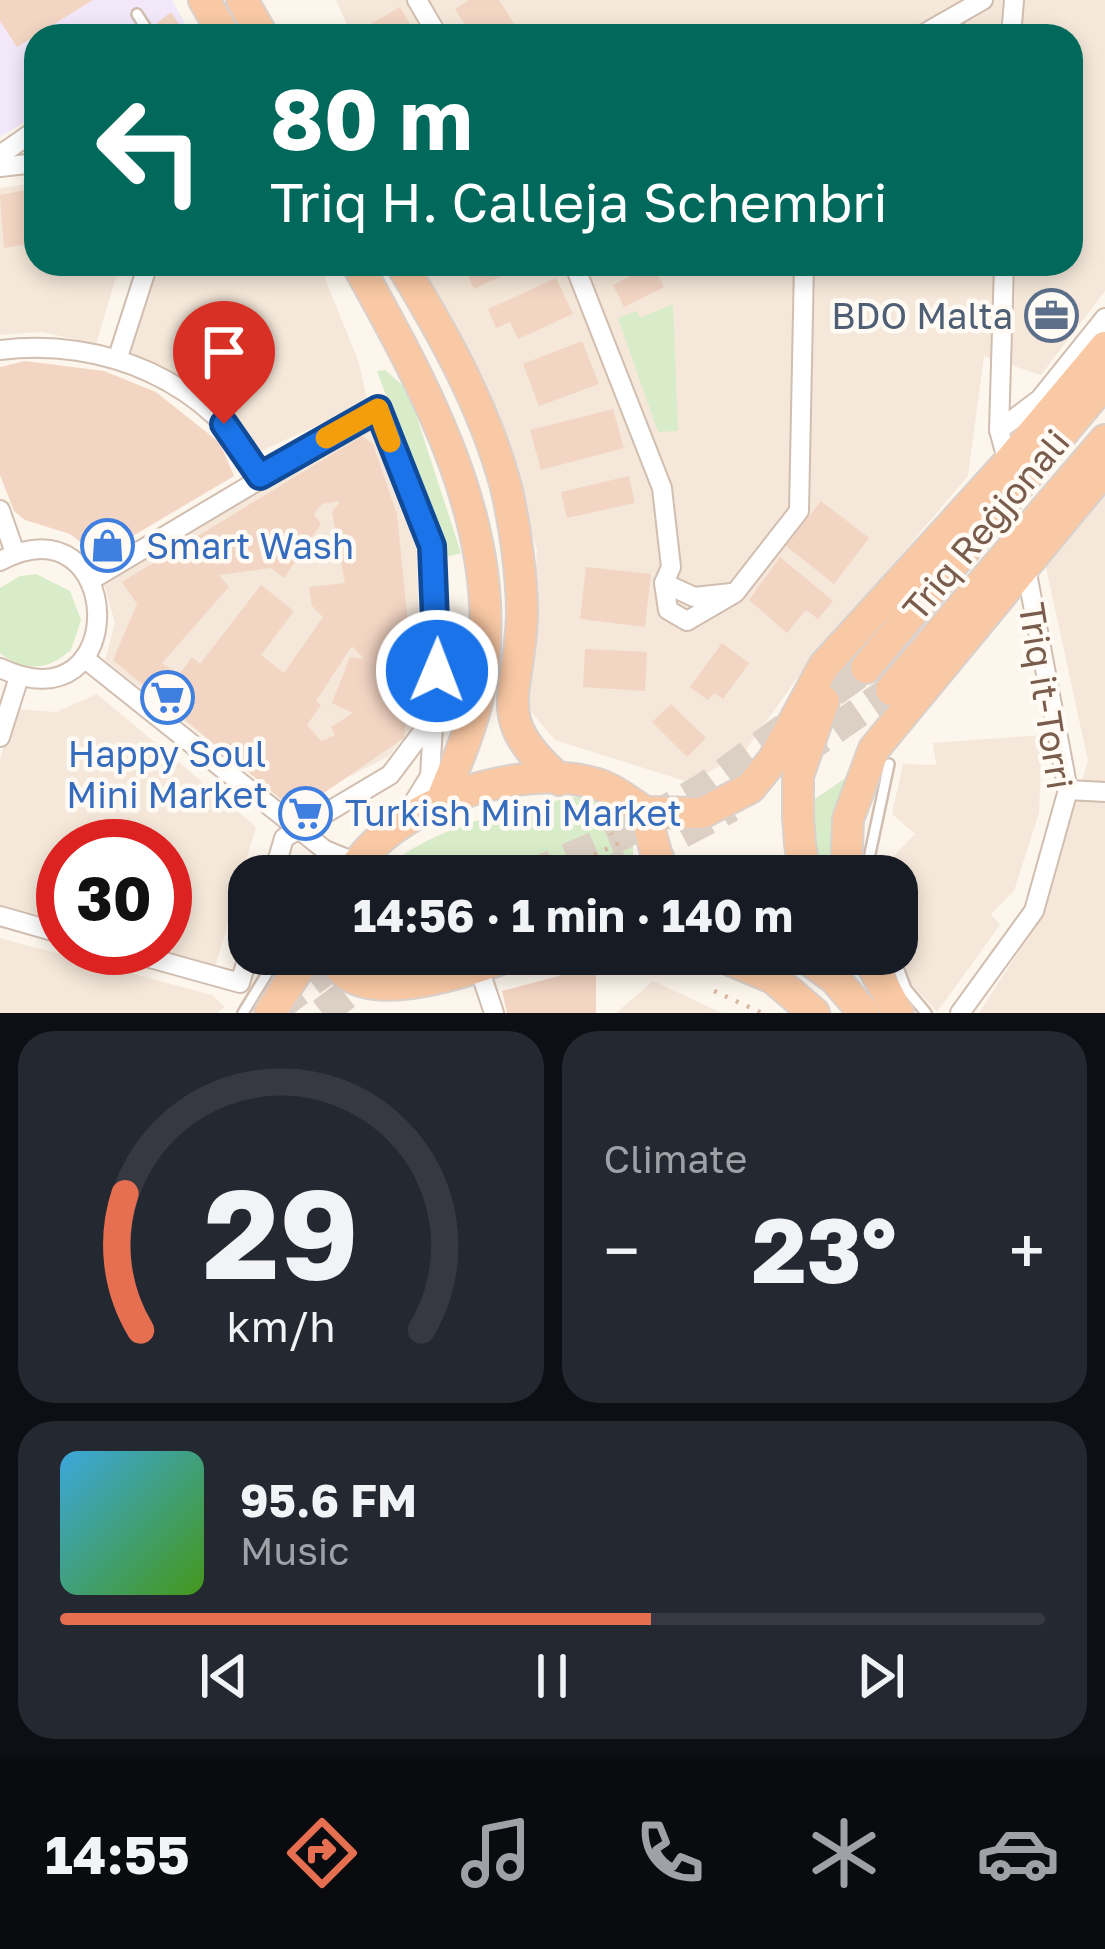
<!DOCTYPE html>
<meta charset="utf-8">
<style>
body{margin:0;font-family:"Golos Text",sans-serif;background:#242831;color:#f1f3f6;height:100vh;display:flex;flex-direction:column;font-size:45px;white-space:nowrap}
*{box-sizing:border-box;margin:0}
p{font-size:39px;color:#9ea1a6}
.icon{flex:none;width:66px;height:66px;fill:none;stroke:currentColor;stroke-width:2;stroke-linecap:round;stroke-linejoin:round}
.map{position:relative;height:1013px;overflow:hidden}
.sheet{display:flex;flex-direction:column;gap:18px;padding:18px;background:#0d0f14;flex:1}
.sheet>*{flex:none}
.hud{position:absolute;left:24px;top:24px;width:1059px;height:252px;border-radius:36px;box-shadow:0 6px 18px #0003;background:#00695c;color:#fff;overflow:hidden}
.speed{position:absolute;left:36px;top:819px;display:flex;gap:24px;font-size:60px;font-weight:700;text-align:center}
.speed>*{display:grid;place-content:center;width:156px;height:156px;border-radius:50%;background:#171b24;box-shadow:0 6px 18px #0003;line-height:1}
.speed .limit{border:18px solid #d22;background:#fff;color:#111}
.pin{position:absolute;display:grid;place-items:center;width:102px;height:102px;color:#fff;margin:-123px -51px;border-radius:50% 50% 50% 0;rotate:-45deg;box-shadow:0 0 12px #0007}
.pin .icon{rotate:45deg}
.me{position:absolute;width:132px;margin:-66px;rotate:1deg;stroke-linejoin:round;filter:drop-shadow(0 0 9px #0008)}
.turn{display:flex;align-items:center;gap:42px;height:252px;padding:0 48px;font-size:54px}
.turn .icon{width:156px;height:156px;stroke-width:2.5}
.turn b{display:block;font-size:84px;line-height:102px}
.big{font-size:90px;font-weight:700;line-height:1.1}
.sheet .card{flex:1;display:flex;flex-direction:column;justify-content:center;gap:18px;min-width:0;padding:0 42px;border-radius:36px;background:#242831}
.sheet .dial{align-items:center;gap:0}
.dial svg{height:312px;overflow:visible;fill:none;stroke:#363941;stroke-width:7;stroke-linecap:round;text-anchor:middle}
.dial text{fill:#f1f3f6;stroke:none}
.song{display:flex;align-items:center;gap:36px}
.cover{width:144px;height:144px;border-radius:18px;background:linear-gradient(135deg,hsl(200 70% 55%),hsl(100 70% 35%))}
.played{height:12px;border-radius:6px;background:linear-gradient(90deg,#e76f51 60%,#363941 60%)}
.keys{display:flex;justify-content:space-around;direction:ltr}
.heat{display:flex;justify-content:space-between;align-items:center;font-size:66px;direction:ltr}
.sheet .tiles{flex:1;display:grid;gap:18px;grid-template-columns:1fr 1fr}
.card:last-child{grid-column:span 2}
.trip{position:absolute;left:228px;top:855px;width:690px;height:120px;border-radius:36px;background:#171b24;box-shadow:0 6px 18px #0003;font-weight:700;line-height:120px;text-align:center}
.tab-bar{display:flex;height:192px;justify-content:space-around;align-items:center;background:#090b0e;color:#9ea1a6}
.tab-bar .icon{width:84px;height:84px}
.tab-bar .on{color:#e76f51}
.tab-bar b{font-size:54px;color:#f1f3f6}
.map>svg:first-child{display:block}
.residential{fill:#f5e8da}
.education{fill:#f3e8fa}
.green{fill:#d8ecc9}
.building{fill:#f3d5c3;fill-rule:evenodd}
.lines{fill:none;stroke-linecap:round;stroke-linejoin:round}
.trunk-tunnel{stroke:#dcd0c4;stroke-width:30;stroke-dasharray:30 15;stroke-linecap:butt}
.service-casing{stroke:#d1beb0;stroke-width:14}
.minor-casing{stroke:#d1beb0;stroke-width:22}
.trunk-casing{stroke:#dad1cd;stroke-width:34}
.path{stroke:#d9b8a5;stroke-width:4.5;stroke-dasharray:3 9;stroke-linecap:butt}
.service{stroke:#fff;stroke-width:9}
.minor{stroke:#fff;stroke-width:18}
.trunk{stroke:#f9c8a4;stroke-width:30}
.trunk-bridge-casing{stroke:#dad1cd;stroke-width:34;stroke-linecap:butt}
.trunk-bridge{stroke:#f9c8a4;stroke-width:30}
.route-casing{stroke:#114b97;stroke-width:30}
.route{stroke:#1a73e8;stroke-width:21}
.slow{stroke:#f59e0b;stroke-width:21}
.labels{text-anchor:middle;stroke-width:9;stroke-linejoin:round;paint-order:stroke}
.service-label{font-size:36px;fill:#4e5e75;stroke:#fffaf3;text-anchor:end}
.street-label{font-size:36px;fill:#7a5c4d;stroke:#fffaf3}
.shop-label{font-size:36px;fill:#366cbe;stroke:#fffaf3;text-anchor:start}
</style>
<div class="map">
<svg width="1105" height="1013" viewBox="0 0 1105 1013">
<rect width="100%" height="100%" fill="#fdf6ec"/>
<g class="residential">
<path d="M336,0H1105V291L1041,375L984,356L968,476L798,677L746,750L691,783L555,740L527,707L537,550L494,406L421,264H1071V36H352Z"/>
<path d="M36,183V264H120L96,344L42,332L0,335V188Z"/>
<path d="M152,264H319L358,360L368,402L257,453L227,417L124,352Z"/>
<path d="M374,420L416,540L422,713L389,756L292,806L105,660L115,623L102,578Z"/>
<path d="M1105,470V1013H979L1039,920L1088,761L1042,549Z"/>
<path d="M97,694L256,827L215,968L142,948H165V846H63V926L0,908V759L15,709L56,712Z"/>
<path d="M1042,735L1039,813L1014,891L991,914L1000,925L937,1012L910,982L897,927V876H885L883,867L915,834L892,814L903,764L936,765L933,743Z"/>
<path d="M0,938L212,995L225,1007L217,1013H0Z"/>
<path d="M653,981L722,1013H616Z"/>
</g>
<path class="education" d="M0,0H172L191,34L36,36V115L0,137Z"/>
<g class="green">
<path d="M673,304L678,431L658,432L618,318L637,311L640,318Z"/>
<path d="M385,370L408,390L461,553L446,557L377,371Z"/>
<path d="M36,574L70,591L81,620L71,650C49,670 23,673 0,653V588L20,576Z"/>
<path d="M847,777L833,876H816L812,801Z"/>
<path d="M589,794C624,810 642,839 629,876H376C433,823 516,809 589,794Z"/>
<path d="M362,954H470L398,976L366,965Z"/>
</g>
<g class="building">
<path d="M0,0H93L17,47L0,21Z"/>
<path d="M469,0H499L522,36H472L455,9Z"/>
<path d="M400,7L417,36H363L360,30Z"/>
<path d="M171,12L185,33L180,36H165L157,23Z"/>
<path d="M26,190L36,243L4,248L0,195Z"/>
<path d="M462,264H527L474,289Z"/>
<path d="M653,265L664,287L624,307L613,285Z"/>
<path d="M556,278L573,314L518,339L510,322L496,328L488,309Z"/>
<path d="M582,341L599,384L539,406L523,364Z"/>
<path d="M25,361L104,371L156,392L220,443L234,476L99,556L70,534L25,520L14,511L0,475V367Z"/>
<path d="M613,409L624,448L541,470L530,430Z"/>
<path d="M362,436L373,444L397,514L412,664L404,738L296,812L113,660L137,604L122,582ZM340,501L332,512L345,583L309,587L312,606L323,617L284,673L261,655L294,611L261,585L200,664L192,657L179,675L162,663L229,587L219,575L271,568L284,578L321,524L314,514L322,504ZM352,646L364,659L350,657L332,703L353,713L331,727L335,735L321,741L307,725L321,705L316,701Z"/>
<path d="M629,476L635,503L567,518L561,492Z"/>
<path d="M821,501L869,538L834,584L786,546Z"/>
<path d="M780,557L833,601L818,619L806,610L787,633L749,600Z"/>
<path d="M586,567L651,574L645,627L580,619Z"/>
<path d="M722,643L749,663L723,699L714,693L708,700L690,687Z"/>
<path d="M585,649L647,652L645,691L583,687Z"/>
<path d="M671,704L706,738L687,757L652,722Z"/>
<path d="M596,966V1013H507L502,991Z"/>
</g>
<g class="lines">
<g class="trunk-tunnel">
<path d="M797,755L891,690"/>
<path d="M526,876L622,835L705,787L866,668"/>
<path d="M602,876L731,807"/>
<path d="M275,1009L347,954"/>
<path d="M322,1013L360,984L427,954"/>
</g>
<defs>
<g id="service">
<path d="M137,14L151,36"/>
<path d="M871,876L868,863L889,764"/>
<path d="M893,954L906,989L926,1013"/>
<path d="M243,1013L279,954"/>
</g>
<g id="minor">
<path d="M417,0L438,36"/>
<path d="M941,24L966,36"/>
<path d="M920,36L983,0"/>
<path d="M1011,36L1014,0"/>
<path d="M0,155L36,130"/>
<path d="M0,167L36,163"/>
<path d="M574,264L662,488L671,567L664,583L668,610L687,621L735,593L799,511L804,264"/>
<path d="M1004,264L999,430L1008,463"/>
<path d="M0,350C103,337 211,381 260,476"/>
<path d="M118,357L148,264"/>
<path d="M999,430L1040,399L1105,318"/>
<path d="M0,510L15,553"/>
<path d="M0,561C125,495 134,731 0,668"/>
<path d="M91,580L378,409L432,546L439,627L430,776L406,815"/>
<path d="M664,583L694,597L731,593"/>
<path d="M84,658L325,850L357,863"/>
<path d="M0,737L19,677"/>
<path d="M1068,790L1105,792"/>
<path d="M273,876L284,838L390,775L430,722"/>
<path d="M0,916L63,934"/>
<path d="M114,948L240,983L249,953"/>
<path d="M479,968L494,1013"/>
<path d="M960,1013L1034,911L1068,790L1026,568"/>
</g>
<g id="trunk">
<path d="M204,0L225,36"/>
<path d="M242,0L263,36"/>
<path d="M357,264C428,392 512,542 478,696C471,731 455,766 442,799"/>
<path d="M401,264C443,333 485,408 506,487C515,525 522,576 522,615C520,696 487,717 560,780"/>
<path d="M866,668L1105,382"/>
<path d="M891,690L1105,440"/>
<path d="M645,812L702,813L750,788L773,760L824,666L1008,463L1105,347"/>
<path d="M798,816V776L824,701"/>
<path d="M800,844L805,876"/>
<path d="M350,876C387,805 522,760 597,784C614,789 631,803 645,812L658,860L651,876"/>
<path d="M846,876L848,819L874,749L1105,469"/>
<path d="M333,954C350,1013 468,972 514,954"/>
<path d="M716,954L773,978L814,1013"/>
<path d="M801,954L835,979L864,1013"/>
<path d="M866,954L898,1013"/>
<path d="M270,1013L308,954"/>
</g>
</defs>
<use href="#service" class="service-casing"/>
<use href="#minor" class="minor-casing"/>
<use href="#trunk" class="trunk-casing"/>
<g class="path">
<path d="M551,876L617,844L611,833"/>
<path d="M714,991L762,1013"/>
</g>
<use href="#service" class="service"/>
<use href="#minor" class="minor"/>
<use href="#trunk" class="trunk"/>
<defs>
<path id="trunk-bridge" d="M798,816L800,844"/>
</defs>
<use href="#trunk-bridge" class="trunk-bridge-casing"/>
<use href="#trunk-bridge" class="trunk-bridge"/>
</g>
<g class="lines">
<defs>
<path id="route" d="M224,424L260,476L378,409L432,546L437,671"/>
</defs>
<use href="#route" class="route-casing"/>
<use href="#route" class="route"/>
<path class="slow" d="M326,438L378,409L390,442"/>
</g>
<defs>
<symbol id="office-ring" viewBox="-11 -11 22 22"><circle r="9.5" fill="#fffaf3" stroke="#5c6f8a" stroke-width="1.5"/><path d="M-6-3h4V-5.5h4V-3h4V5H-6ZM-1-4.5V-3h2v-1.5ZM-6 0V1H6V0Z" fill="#5c6f8a"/></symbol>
<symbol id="shop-ring" viewBox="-11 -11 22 22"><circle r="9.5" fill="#fffaf3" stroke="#3f7fe0" stroke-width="1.5"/><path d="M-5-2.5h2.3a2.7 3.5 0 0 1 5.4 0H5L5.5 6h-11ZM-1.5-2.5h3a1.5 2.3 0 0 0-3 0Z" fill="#3f7fe0"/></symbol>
<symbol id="supermarket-ring" viewBox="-11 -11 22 22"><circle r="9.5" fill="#fffaf3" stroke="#3f7fe0" stroke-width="1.5"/><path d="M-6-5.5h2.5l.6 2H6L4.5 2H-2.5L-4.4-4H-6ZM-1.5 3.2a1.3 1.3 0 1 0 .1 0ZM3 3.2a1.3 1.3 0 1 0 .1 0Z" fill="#3f7fe0"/></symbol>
</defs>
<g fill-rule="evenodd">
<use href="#office-ring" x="1022" y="286" width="59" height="59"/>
<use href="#shop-ring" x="78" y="516" width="59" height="59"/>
<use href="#supermarket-ring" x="138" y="668" width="59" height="59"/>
<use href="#supermarket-ring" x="276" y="784" width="59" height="59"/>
</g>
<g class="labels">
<g class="service-label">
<text x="1013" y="329">BDO Malta</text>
</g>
<g class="street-label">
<text transform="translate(986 525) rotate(-50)" y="13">Triq Reġjonali</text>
<text transform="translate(1046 696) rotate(81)" y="13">Triq it-Torri</text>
</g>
<g class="shop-label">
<text x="146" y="559">Smart Wash</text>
<text x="167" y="767" text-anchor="middle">Happy Soul<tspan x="167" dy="41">Mini Market</tspan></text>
<text x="345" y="826">Turkish Mini Market</text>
</g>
</g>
</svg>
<div class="speed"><div class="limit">30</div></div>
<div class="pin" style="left:224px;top:424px;background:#d93025"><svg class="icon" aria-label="arrive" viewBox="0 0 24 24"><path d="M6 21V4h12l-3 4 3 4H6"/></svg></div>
<svg class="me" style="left:437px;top:671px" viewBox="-20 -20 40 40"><circle r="17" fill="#1a73e8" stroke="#fff" stroke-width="3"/><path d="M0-11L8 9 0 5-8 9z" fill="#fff"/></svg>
<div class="trip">14:56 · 1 min · 140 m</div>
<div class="hud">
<div class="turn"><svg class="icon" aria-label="left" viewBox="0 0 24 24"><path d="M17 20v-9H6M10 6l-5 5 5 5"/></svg><div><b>80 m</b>Triq H. Calleja Schembri</div></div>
</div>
</div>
<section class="sheet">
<div class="tiles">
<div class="card dial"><svg viewBox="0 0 100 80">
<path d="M14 69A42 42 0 1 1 86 69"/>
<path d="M14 69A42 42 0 0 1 10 34" stroke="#e76f51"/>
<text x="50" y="56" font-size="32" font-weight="700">29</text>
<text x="50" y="72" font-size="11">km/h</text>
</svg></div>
<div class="card"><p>Climate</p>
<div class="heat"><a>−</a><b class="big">23°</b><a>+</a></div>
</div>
<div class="card">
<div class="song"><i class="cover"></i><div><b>95.6 FM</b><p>Music</p></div></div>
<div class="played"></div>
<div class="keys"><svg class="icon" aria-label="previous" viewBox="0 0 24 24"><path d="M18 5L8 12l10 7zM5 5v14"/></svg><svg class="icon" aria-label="pause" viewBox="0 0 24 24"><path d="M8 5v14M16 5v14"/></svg><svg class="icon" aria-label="next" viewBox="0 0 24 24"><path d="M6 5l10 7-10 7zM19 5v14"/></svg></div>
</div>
</div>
</section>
<nav class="tab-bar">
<b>14:55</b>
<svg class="icon on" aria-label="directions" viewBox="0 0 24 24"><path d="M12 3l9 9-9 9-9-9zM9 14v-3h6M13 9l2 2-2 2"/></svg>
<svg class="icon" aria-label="music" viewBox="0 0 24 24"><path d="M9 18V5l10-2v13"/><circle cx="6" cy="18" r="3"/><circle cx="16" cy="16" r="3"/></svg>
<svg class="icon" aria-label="phone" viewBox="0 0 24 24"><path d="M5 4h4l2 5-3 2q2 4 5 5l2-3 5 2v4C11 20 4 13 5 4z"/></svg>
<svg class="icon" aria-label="climate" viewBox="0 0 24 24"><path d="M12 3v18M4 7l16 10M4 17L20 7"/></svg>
<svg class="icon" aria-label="car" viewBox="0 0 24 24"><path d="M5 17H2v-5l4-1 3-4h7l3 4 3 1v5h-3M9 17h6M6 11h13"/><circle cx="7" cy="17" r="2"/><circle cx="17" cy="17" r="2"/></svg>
</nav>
